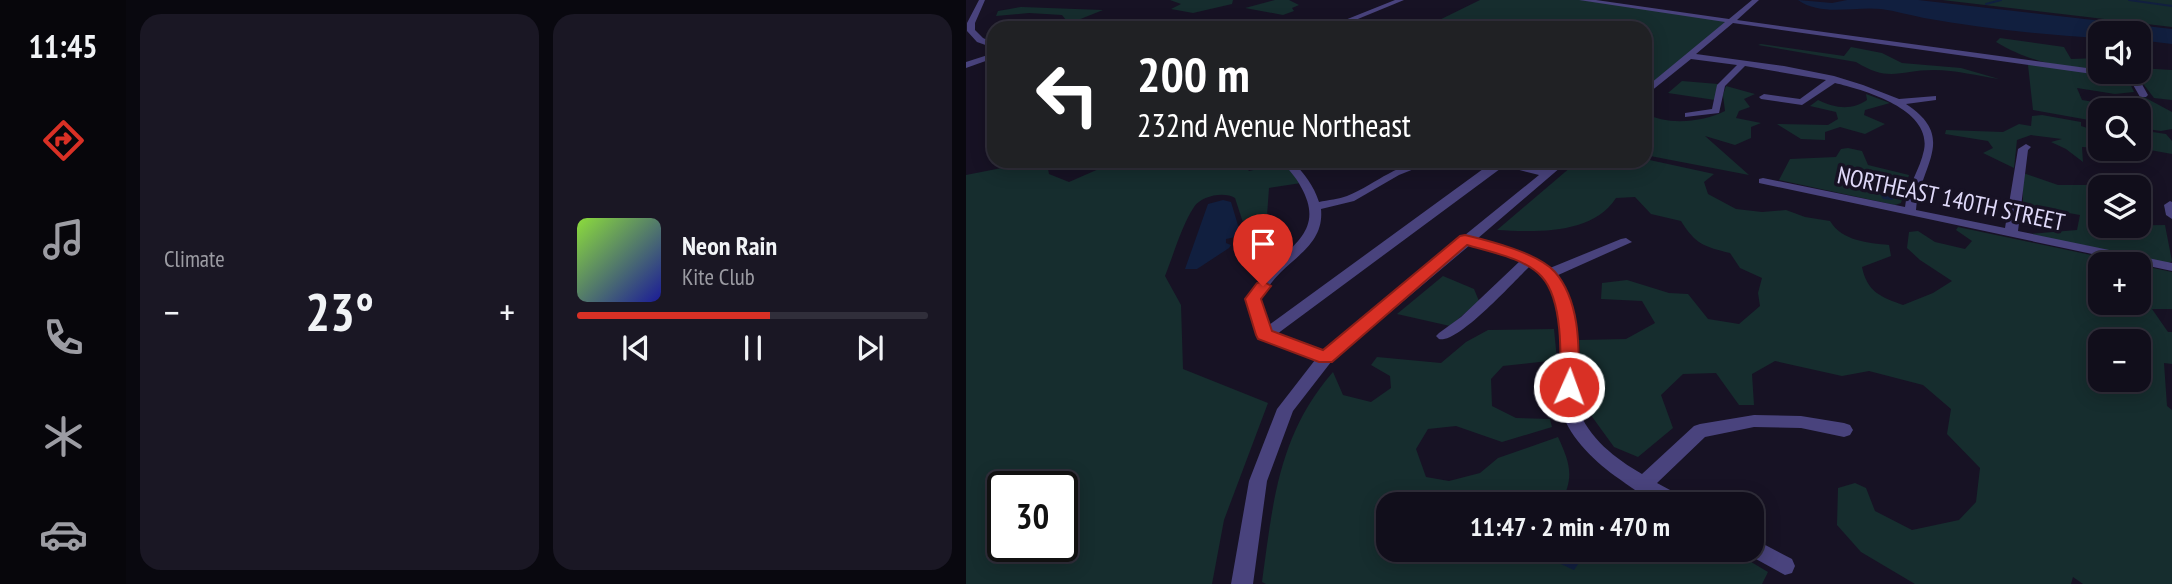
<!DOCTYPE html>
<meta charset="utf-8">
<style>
body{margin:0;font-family:"PT Sans Narrow",sans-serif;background:#1a1724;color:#f1f3f6;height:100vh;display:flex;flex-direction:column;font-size:26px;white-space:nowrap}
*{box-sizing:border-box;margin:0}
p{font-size:23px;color:#9c9ca3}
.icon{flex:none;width:38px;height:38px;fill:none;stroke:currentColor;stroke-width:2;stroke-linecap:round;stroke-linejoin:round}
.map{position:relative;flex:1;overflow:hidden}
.drawer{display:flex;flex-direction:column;gap:14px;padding:14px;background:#09080f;width:840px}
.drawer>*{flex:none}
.banner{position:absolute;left:21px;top:21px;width:665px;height:147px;border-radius:21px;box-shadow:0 4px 18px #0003,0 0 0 2px #302e3a;background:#202124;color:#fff;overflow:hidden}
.controls{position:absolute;left:1122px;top:21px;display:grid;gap:14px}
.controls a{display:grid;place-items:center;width:63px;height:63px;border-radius:14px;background:#110e1b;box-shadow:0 4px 18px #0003,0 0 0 2px #302e3a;font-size:35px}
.speed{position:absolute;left:21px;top:471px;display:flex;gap:14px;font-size:35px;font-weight:700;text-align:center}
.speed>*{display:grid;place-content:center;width:91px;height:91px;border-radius:50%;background:#110e1b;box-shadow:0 4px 18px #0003,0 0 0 2px #302e3a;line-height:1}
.speed .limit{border:4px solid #111;border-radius:10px;background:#fff;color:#111}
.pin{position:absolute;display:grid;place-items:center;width:60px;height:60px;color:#fff;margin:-72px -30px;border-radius:50% 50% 50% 0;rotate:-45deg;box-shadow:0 0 7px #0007}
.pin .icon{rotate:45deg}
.me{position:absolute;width:77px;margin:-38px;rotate:2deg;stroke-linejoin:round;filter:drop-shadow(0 0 5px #0008)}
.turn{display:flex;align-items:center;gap:24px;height:147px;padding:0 35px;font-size:32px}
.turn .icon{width:91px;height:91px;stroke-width:2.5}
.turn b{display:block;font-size:49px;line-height:60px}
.big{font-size:52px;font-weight:800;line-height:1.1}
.drawer .widget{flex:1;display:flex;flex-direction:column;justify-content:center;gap:10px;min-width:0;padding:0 24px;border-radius:21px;background:#1a1724}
.song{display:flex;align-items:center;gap:21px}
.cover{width:84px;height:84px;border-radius:10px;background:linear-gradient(135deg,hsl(90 70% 55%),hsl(240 70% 35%))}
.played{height:7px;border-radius:4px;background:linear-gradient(90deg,#d93025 55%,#302e3a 55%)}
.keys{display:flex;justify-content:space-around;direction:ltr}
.heat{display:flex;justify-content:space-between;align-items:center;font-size:38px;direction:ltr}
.drawer .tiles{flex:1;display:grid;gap:14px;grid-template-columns:repeat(2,1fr)}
.trip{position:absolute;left:410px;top:492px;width:388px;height:70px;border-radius:21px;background:#110e1b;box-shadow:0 4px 18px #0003,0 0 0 2px #302e3a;font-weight:800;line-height:70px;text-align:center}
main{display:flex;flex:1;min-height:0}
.tabs{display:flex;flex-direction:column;width:126px;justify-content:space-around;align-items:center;background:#07060b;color:#9c9ca3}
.tabs .icon{width:49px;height:49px}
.tabs .active{color:#d93025}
.tabs b{font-size:32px;color:#f1f3f6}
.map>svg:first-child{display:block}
.green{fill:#162d2e;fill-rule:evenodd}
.water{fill:#111f3f}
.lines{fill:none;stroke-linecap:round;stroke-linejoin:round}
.stream{stroke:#111f3f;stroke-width:2}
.minor{fill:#49437d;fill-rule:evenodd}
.route{fill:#d93025;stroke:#8d1f18;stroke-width:2}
.labels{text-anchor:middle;stroke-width:7;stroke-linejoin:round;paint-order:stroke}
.street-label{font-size:24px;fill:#e0dafa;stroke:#171224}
</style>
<main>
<nav class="tabs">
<b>11:45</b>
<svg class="icon active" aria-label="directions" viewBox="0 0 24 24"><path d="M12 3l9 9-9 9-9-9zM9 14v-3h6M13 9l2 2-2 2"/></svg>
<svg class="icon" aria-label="music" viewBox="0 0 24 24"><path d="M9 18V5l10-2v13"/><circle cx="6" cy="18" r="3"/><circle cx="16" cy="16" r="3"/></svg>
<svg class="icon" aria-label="phone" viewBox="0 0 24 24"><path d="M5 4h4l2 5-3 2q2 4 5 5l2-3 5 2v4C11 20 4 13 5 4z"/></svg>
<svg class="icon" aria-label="climate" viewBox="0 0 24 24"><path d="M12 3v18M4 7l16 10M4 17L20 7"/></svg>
<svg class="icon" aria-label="car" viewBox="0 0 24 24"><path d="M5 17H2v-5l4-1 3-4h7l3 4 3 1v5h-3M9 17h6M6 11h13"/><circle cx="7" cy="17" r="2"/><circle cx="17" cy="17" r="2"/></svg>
</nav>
<section class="drawer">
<div class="tiles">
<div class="widget"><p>Climate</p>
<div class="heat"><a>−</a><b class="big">23°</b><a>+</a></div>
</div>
<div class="widget">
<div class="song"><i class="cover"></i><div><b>Neon Rain</b><p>Kite Club</p></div></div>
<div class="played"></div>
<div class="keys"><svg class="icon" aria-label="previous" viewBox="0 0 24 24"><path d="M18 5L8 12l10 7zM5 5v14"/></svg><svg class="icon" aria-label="pause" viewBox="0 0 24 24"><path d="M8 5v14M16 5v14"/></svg><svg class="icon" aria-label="next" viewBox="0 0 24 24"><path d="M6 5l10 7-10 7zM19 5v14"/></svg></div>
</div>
</div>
</section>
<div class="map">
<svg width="1206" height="584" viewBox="0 0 1206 584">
<rect width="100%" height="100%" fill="#171224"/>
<g class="green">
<path d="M204,0H267L266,4L227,13L205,9L215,4Z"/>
<path d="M309,0H323L333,5L326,8L328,11L317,15L279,8Z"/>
<path d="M514,0H616L765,20L679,93V28H457Z"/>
<path d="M976,0H1206V27Z"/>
<path d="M55,7L137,10L107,22L94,23L100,20L96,15L63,13L30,16L32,11Z"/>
<path d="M1034,38L1098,47L1105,59L1134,58V72C1094,66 1065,63 1030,42Z"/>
<path d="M795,44L878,56L885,47L916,53L936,63L995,68L1033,79C1012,76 990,70 968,70C933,70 924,83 890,62L792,45Z"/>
<path d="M1070,64L1135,72H1172L1173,68L1206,70V100L1188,98L1175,81L1160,75L1168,92L1149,94L1111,88L1116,100L1140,104L1162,96L1178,97L1206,112V129L1195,131L1173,128L1172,110H1134V122L1067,110L1062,65Z"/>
<path d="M716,81L752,84L749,100L702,93Z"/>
<path d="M760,86L789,94L778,99L784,107L773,111L770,118L795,123L785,127V138L769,145L739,136L783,175L679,155V113C701,126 737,122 759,111L757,95Z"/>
<path d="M900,94L924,103L899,110L898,115L919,124L899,134L874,127L859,132V140L835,139L811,124L862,125L872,119L870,112L844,106L852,100C869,108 885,111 901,100Z"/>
<path d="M1076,115L1115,122V126L1128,130L1127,139L1134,141V148L1116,147L1117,162L1100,149L1085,142L1096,139L1065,135L1051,140L1048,168L1017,153L1027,148L1022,141L979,134L980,130L1037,132L1053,124L1065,126L1066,116Z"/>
<path d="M1173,130L1200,134L1206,141V154L1173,148Z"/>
<path d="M882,148L896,151L902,165L943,175L935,203L929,205L813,180L824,159L870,157L875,149Z"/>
<path d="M679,159L748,174L738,182L742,194L770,209L796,212L820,210L839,217L864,221C876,241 902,243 923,245L925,256L896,267C901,292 915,297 937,305L967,293L986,281L954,260L941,248L943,232L952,231L969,242L999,249L1006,241L990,230L992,227L1168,264H1134V303H1172L1173,265L1206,272V309H1186L1202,332H1206V364L1198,363L1201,406L1206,410V584H1117L1107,577L1105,584H949L895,552L871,525L872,488L889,483L900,488L909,511L946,530L993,520L1010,502L1014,468L981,434L985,409L957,385L903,371L876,376L809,361L786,374L788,405H773L750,373L717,374L695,395L707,428L672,457L648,447L619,407L613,340L660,339L689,323L676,301L635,299L636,283L661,280L703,293L722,294L742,319L773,324L794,306L792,293L796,278L774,268L764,253C739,247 729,244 715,221L685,214L669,197L650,198C626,235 570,232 531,230L612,161ZM1134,341H1172V380H1134Z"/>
<path d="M151,161H198L206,167L230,161H275L283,171L314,164L331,175L335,183L303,188L300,230L284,244L269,198C258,191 235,196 228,207C216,225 207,256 199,276L215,305L217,369L302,403L258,520L246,584H0V175L61,163L82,169L83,174L103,182ZM37,486H96V546H37Z"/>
<path d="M1057,173L1092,185H1123L1134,190V226L1199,225L1206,261L1202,264L1064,234L1111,230L1114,215L1057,205Z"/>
<path d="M477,276L508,289L513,301L484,326L431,314Z"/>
<path d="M588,329L591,360L537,366L525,379L526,406L550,418L584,419L586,427L536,442L490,426L462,429L450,449L460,477L483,481L514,473L532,458L592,437C604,463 609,478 594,504H422V550H765L802,572L796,584H300L296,582C307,503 312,435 367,372L377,395L405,402L425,388L424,376L405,365L411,357L475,363L500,342L522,330Z"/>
</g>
<g class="water">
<path d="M832,0L866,3L881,0H952L1206,29V44L1173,40L1172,33H1134V38C1075,35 1015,28 958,18C943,15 930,11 915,9C888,6 856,17 832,0Z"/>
<path d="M910,171L930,178L927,200L917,199L906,181L905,174Z"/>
<path d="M257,200L265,202L274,232L269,237L260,239V243L265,245L263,248L231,269H219L242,204Z"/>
<path d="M564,550H604L603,553L615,560L608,570Z"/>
</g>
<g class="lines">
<g class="stream">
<path d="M1163,0L1206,6"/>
<path d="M1020,4L1035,0"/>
</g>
<g class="minor">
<path d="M13,0H19L9,23V30L17,38L28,43V48L11,42L1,31V23Z"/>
<path d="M429,0H438L370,28H359Z"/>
<path d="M613,0H630L763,19L786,0H793L771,20L1157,73L1173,79L1182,95L1180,97H1174L1166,83L1155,78L767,23L730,54L818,66L868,76L897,85L933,99L970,96V100L940,104C992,138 954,165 950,210L1039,228L1052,149L1060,144L1065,147L1062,150L1052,231L1206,263V271L793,183V179L797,178L939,207C941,186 954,170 958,150C966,109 898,90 869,83L836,105L795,99L793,97L798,94L834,99L860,80L779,66L759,86L753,113L719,117V113L746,109L751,85L771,65L725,59L679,96V88L759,22Z"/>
<path d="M28,53V58L0,68V62Z"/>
<path d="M315,161H326C338,173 348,186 353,202C362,200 373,199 381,196C413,183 431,161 468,161L433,175L388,201L355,209C358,239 335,253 315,272C307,280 300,289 294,299L303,325L528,161H545L579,170L590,161H602L511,239L559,253L584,268L655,239L660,238L666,242L590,276C607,300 614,335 611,365C610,379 607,395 612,408C622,438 650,459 676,474L728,426L734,424L788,415L835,416L878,423L884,425L887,430L884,435L878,437L835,428L788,427L739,437L691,483L719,498L722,504C714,504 702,506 695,504C680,499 662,485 649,476C626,459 601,435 594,406C590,390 595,373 596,358C598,326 592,284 564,266C548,281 492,344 473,339L470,336L473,333L495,317L554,261L504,245L365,362L327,411L301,481L287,584H265L283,481L311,409L349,360L294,338L280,299C287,288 294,278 304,269C329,243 358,228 335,187C330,177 322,169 315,161ZM538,166L573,175L499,235L495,236L493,240L357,351L311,334Z"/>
<path d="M1204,201L1206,202V219L1200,215L1198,205Z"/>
<path d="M786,538L826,559L829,566L826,573L819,575L779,553L777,550H786Z"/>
</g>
</g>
<path class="route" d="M499,235C524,241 572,253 589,272C615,302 613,350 613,387L610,392H597L594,387C595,357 597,300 576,277C559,258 524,252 501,245L366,362H353L292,339L290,335L279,299L291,283L297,281L305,286L295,299L306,331L357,350L494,236Z"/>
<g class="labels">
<g class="street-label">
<text transform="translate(985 199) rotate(12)" y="8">NORTHEAST 140TH STREET</text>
</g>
</g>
</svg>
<div class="controls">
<a><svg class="icon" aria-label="sound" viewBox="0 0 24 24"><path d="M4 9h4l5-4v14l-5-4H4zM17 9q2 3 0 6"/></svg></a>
<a><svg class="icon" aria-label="search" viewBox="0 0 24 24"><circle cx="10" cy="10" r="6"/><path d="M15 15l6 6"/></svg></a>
<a><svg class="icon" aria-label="layers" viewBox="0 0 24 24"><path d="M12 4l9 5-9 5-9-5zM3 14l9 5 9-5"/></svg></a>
<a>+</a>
<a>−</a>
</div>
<div class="speed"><div class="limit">30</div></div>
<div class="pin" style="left:297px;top:286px;background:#d93025"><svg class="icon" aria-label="arrive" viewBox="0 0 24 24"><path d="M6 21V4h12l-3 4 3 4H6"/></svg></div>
<svg class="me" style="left:603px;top:387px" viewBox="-20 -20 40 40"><circle r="17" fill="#d93025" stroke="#fff" stroke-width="3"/><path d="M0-11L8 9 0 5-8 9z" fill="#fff"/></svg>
<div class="trip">11:47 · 2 min · 470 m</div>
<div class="banner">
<div class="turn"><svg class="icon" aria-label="left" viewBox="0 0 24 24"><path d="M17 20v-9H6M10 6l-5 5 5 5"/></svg><div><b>200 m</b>232nd Avenue Northeast</div></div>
</div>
</div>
</main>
